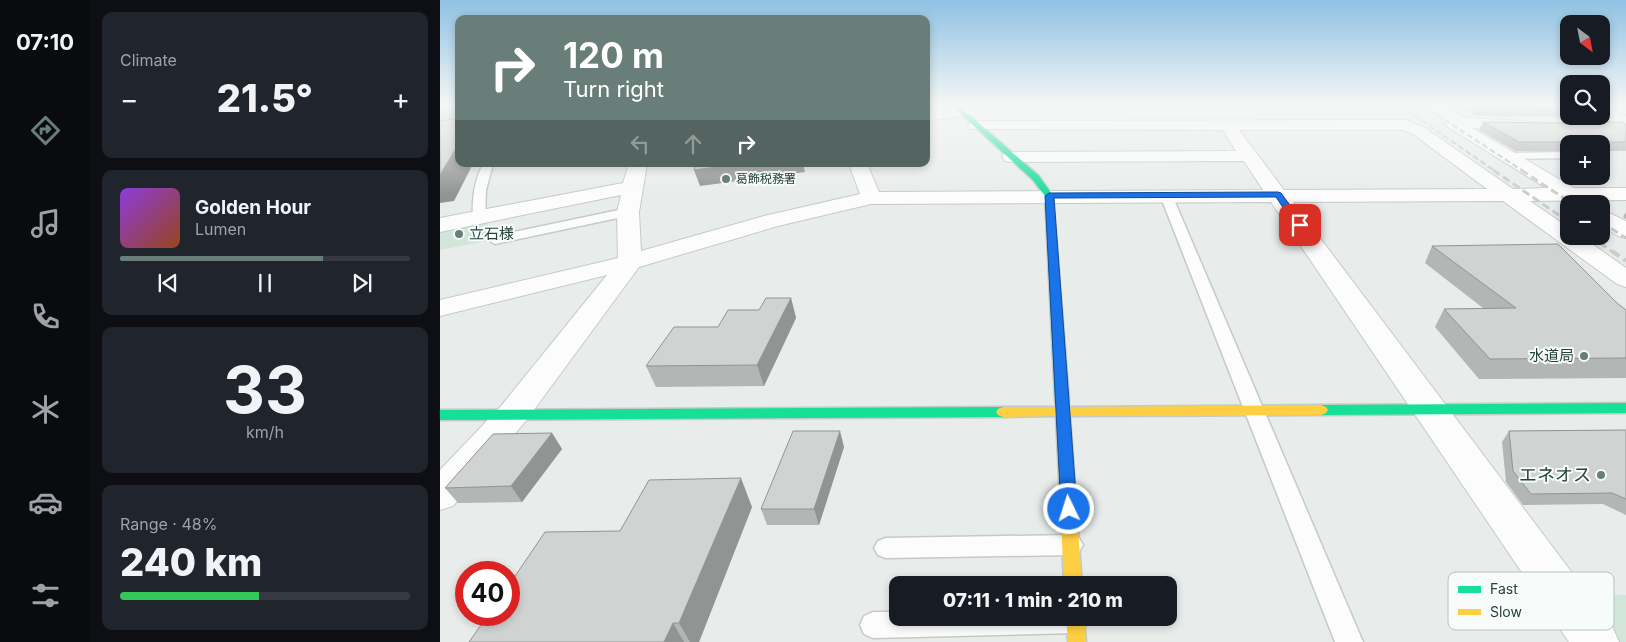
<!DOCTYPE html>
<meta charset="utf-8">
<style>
body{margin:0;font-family:Inter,"Noto Sans JP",sans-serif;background:#20242c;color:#f1f3f6;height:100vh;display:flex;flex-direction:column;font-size:19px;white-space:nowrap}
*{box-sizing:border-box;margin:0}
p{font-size:16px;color:#9ea1a6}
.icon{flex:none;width:28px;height:28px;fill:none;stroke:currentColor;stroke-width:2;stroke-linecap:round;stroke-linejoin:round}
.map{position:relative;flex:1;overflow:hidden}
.details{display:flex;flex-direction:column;gap:12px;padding:12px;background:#0d0f14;width:350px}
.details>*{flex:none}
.guide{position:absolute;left:15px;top:15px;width:475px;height:152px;border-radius:10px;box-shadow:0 2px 8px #0003;background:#697e78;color:#fff;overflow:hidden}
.needle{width:32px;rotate:148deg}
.controls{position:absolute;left:1120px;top:15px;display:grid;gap:10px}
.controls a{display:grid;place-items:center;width:50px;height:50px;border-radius:10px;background:#171b24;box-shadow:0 2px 8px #0003;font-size:25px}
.speed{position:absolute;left:15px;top:561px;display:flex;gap:10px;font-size:25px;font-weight:700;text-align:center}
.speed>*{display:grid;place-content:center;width:65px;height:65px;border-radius:50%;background:#171b24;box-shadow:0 2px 8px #0003;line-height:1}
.speed .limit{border:8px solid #d22;background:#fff;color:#111}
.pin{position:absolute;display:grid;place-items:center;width:42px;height:42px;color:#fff;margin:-21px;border-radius:10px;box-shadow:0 2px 8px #0006}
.me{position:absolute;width:55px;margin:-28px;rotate:356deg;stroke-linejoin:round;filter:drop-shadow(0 0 4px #0008)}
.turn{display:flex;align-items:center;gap:18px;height:105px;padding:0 25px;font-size:22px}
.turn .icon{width:65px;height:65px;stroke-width:2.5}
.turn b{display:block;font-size:35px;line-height:42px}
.lanes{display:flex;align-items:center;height:48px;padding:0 25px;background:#0003;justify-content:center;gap:25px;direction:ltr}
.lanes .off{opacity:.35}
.big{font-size:38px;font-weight:800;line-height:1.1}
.details .widget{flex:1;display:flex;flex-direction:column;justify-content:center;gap:8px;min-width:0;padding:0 18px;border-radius:10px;background:#20242c}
.details .dial{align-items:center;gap:0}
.dial b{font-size:65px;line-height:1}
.song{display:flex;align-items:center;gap:15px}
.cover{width:60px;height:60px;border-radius:8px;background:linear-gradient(135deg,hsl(270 70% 55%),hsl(20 70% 35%))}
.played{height:5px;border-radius:2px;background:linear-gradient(90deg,#697e78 70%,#363941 70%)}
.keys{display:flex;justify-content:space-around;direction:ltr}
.heat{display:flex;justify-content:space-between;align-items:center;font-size:28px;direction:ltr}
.charge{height:8px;border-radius:4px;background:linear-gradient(90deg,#34c759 48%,#363941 0)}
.trip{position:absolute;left:449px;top:576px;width:288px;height:50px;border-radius:10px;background:#171b24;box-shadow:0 2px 8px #0003;font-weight:800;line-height:50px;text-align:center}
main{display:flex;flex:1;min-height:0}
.menu{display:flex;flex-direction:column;width:90px;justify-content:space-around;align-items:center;background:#090b0e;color:#9ea1a6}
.menu .icon{width:35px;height:35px}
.menu .selected{color:#697e78}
.menu b{font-size:22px;color:#f1f3f6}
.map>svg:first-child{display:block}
.green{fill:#d1e6d8}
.water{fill:#a9d4db}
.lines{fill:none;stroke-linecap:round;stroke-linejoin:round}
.lane-casing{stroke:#c5cac8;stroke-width:3}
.street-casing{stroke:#c5cac8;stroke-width:2}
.fast-casing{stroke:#c3cbc8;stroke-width:3}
.slow-casing{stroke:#c3cbc8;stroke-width:3}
.lane{fill:#fcfcfc;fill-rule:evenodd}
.street{fill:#fcfcfc;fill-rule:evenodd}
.fast{fill:#16e098;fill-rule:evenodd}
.slow{fill:#ffcf43;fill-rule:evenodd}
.rail-far2{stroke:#c9cdcc;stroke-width:2.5;stroke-dasharray:6 3;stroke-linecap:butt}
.rail-far1{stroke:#c9cdcc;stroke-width:3;stroke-dasharray:8 4;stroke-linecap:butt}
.rail{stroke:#c9cdcc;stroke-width:4;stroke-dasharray:9 5;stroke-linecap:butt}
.wall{fill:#b2b6b5}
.shaded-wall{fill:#919493}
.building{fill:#cfd4d2;stroke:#919493}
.route{fill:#1a73e8;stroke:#114b97}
.poi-dot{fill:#697e78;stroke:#f7fbf9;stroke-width:2}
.labels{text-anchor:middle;stroke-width:4;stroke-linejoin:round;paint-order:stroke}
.far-poi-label{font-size:12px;fill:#24423a;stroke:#f7fbf9;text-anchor:start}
.poi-label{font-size:15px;fill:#24423a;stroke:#f7fbf9;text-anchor:start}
.near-poi-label{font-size:18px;fill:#24423a;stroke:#f7fbf9;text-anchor:end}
.key{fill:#f7fbf9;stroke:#b8c4c0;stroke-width:1}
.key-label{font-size:14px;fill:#24423a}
</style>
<main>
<nav class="menu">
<b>07:10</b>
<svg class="icon selected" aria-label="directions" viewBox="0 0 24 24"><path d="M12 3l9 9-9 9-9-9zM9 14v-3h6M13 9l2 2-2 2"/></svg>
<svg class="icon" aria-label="music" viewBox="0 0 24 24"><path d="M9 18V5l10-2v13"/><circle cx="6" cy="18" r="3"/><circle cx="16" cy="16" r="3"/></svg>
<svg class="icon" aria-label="phone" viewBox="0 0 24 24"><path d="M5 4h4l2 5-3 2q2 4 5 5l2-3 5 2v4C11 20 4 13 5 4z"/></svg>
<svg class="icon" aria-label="climate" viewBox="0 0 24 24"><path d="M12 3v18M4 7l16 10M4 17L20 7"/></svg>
<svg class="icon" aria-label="car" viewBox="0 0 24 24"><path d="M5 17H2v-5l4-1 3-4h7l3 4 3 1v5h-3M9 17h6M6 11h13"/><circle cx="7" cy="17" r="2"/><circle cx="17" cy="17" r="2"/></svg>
<svg class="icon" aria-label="filters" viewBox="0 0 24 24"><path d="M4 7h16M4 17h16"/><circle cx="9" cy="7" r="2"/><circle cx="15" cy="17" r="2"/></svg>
</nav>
<section class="details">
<div class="widget"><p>Climate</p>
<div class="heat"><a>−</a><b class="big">21.5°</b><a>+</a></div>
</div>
<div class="widget">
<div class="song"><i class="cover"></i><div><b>Golden Hour</b><p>Lumen</p></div></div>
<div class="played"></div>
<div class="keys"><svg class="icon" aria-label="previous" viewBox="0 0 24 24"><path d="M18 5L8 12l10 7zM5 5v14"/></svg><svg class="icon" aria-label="pause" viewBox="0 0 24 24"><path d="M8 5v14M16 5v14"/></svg><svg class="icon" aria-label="next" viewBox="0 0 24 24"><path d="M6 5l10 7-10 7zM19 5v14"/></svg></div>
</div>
<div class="widget dial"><b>33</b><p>km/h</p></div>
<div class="widget"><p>Range · 48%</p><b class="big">240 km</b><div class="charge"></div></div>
</section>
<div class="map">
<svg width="1186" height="642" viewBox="0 0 1186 642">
<rect width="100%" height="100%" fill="#e8edeb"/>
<g class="green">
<path d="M48,219L47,241L0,250V229Z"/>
<path d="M1143,594L1186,595V642H1179Z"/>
</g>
<path class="water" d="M0,105H19V127L0,129Z"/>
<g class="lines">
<defs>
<g id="lane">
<path d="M1129,152V158L1068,159L1063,156L1068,153Z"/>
<path d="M43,164H53L46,190L45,218L39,222L33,218C32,199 34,181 43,164Z"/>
<path d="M726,191L732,195L923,642H895L720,195Z"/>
<path d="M188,208L192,209L194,212L192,215L55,244L48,240L55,236Z"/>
<path d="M631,535L639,538L643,545L639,552L631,555L446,558L438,555L434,548L438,541L446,538Z"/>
<path d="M433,612H458V618H647L648,620L644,629L635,633L433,638L424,634L420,625L424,616Z"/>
</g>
<g id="street">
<path d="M987,105H1005L1025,118L1085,121L1087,124L1079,129L1032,128L1134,188H1186V200L1090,201L1129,228V236H1141L1186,268V287L1177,284L1063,201L853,202L1172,626L1179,642H1129L831,202L431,204L338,226L199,267L85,422L13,506L0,510V470L61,406L167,275L0,316V300L178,258L177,212L181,195L0,232V218L183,183L189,164H207L199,212L201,251L324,216L420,194L409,164H427L439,192L823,190L804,161L571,162L565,161L562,157L565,153L571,152L796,151L783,130L530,129L528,126L530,123L536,121L966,120L985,128L1073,189L1106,188L1008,127L1005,123L1007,121ZM799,130H963L973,134L1047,189L844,190Z"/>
<path d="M522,107L530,112L527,115L486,121V111Z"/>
<path d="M1161,107L1186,116V127L1158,116H1161Z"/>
<path d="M1161,209L1186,221V238L1178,236L1161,225Z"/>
</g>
<g id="fast">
<path d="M511,105H518L599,176L613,196L629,400L627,403H617L615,400L605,196L593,180Z"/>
<path d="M1186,403V413L881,415L876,413L874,410L876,407L881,405Z"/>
<path d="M563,407L568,409L570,412L568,415L563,417L0,420V410Z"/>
</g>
<g id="slow">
<path d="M622,396L627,397L629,407L881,405L886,407L888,410L886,413L881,415L630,416L642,585H624L616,416L563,417L558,415L556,412L558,409L563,407H616L615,400L617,397Z"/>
<path d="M626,618H644L646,642H628Z"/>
</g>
</defs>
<use href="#lane" class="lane-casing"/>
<use href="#street" class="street-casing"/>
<use href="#fast" class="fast-casing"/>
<use href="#slow" class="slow-casing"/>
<use href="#lane" class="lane"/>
<use href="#street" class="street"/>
<use href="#fast" class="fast"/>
<use href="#slow" class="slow"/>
<g class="rail-far2">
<path d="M959,105L1055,171"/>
<path d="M982,105L1083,171"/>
</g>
<g class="rail-far1">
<path d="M1053,170L1129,222"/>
<path d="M1081,170L1133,204"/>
<path d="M1161,222L1186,238"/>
<path d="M1150,236L1174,253"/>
</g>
<path class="rail" d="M1172,251L1186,261"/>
</g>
<g class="wall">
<path d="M1018,105H1129V116H1150V117L1037,116Z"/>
<path d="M1043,122L1120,123L1186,124V151H1161V144H1129V151H1075L1039,130Z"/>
<path d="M1186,212V219L1183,217Z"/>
<path d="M992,246L1177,303L1186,310V378L1039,379L995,327L1004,309L1043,308L985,263Z"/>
<path d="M351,298L356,318L324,386L216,387L206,366L278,327Z"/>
<path d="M1186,430V515L1163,504L1083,505L1066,482L1062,442L1069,431Z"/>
<path d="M112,433L122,449L82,502L18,503L5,488Z"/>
<path d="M404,447L379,525H327L321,509Z"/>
<path d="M312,507L259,642H29L180,531Z"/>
</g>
<g class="shaded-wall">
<path d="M19,143V164H33L14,201L0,203V175Z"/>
<path d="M299,164H363L365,172L260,186L254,170Z"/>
<path d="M351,298L356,318L324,386L317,365Z"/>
<path d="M400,431L404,447L379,525L374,509Z"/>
<path d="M112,433L122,449L82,502L71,486Z"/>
<path d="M301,478L312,507L259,642H250L239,623Z"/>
<path d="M233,623L244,642H224Z"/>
</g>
<g class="building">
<path d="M1033,105H1129V110L1040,109Z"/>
<path d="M19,118V143L0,175V121Z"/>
<path d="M1043,122L1120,123L1182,122L1186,124V142H1079Z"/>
<path d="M255,164H299L254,170Z"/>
<path d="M1118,244L1177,303L1186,310V358L1050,359L1004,309L1076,308L992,246Z"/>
<path d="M326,298H351L317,365L206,366L234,327H278L288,310H319Z"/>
<path d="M1186,430V499L1172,493L1091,494L1073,471L1069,431Z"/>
<path d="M353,431H400L374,509H321Z"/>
<path d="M112,433L71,486L5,488L53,434Z"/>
<path d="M301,478L239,623H233L224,642H29L48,615H69V585L105,532L180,531L209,480Z"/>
</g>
<linearGradient id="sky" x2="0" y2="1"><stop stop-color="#8fc1e3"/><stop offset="0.54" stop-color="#f5f7f6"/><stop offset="1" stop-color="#f5f7f6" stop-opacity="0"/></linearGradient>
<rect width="1186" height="195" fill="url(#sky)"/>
<path class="route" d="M838,192L841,193L863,223V227H856L836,197L614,198L637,509L635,513L629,515L624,513L621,509L605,196L609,193Z"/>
<g class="poi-dot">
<circle cx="286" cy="179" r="5"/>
<circle cx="19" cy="234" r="5"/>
<circle cx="1144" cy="356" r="5"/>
<circle cx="1161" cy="475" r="5"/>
</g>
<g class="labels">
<g class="far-poi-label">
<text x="296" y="183">葛飾税務署</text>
</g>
<g class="poi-label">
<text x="29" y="239">立石様</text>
<text x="1134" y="361" text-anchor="end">水道局</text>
</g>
<g class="near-poi-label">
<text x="1151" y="481">エネオス</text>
</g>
</g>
<rect x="1008" y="572" width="166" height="58" rx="8" class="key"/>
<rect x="1018" y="586" width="23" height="7" fill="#16e098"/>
<rect x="1018" y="609" width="23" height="6" fill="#ffcf43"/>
<g class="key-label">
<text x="1050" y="594">Fast</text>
<text x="1050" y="617">Slow</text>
</g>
</svg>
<div class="controls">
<a><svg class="needle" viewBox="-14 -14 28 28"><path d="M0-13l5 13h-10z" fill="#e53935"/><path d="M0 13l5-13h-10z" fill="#9ea1a6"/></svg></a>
<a><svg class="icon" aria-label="search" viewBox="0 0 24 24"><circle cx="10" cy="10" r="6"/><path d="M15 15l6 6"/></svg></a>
<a>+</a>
<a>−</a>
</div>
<div class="speed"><div class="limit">40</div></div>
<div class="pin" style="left:860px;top:225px;background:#d93025"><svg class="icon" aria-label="arrive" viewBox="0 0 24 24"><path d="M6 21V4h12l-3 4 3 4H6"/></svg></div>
<svg class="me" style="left:629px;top:509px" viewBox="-20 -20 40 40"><circle r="17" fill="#1a73e8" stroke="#fff" stroke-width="3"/><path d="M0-11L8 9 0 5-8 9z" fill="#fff"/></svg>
<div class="trip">07:11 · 1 min · 210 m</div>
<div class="guide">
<div class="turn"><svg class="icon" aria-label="right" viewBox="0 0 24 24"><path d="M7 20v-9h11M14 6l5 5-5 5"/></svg><div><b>120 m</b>Turn right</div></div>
<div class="lanes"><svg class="icon off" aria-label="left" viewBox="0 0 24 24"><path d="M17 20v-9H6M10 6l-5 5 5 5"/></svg><svg class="icon off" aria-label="ahead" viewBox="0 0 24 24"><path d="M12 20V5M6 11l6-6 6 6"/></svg><svg class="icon" aria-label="right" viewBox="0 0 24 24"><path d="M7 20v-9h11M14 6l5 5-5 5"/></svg></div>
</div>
</div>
</main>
